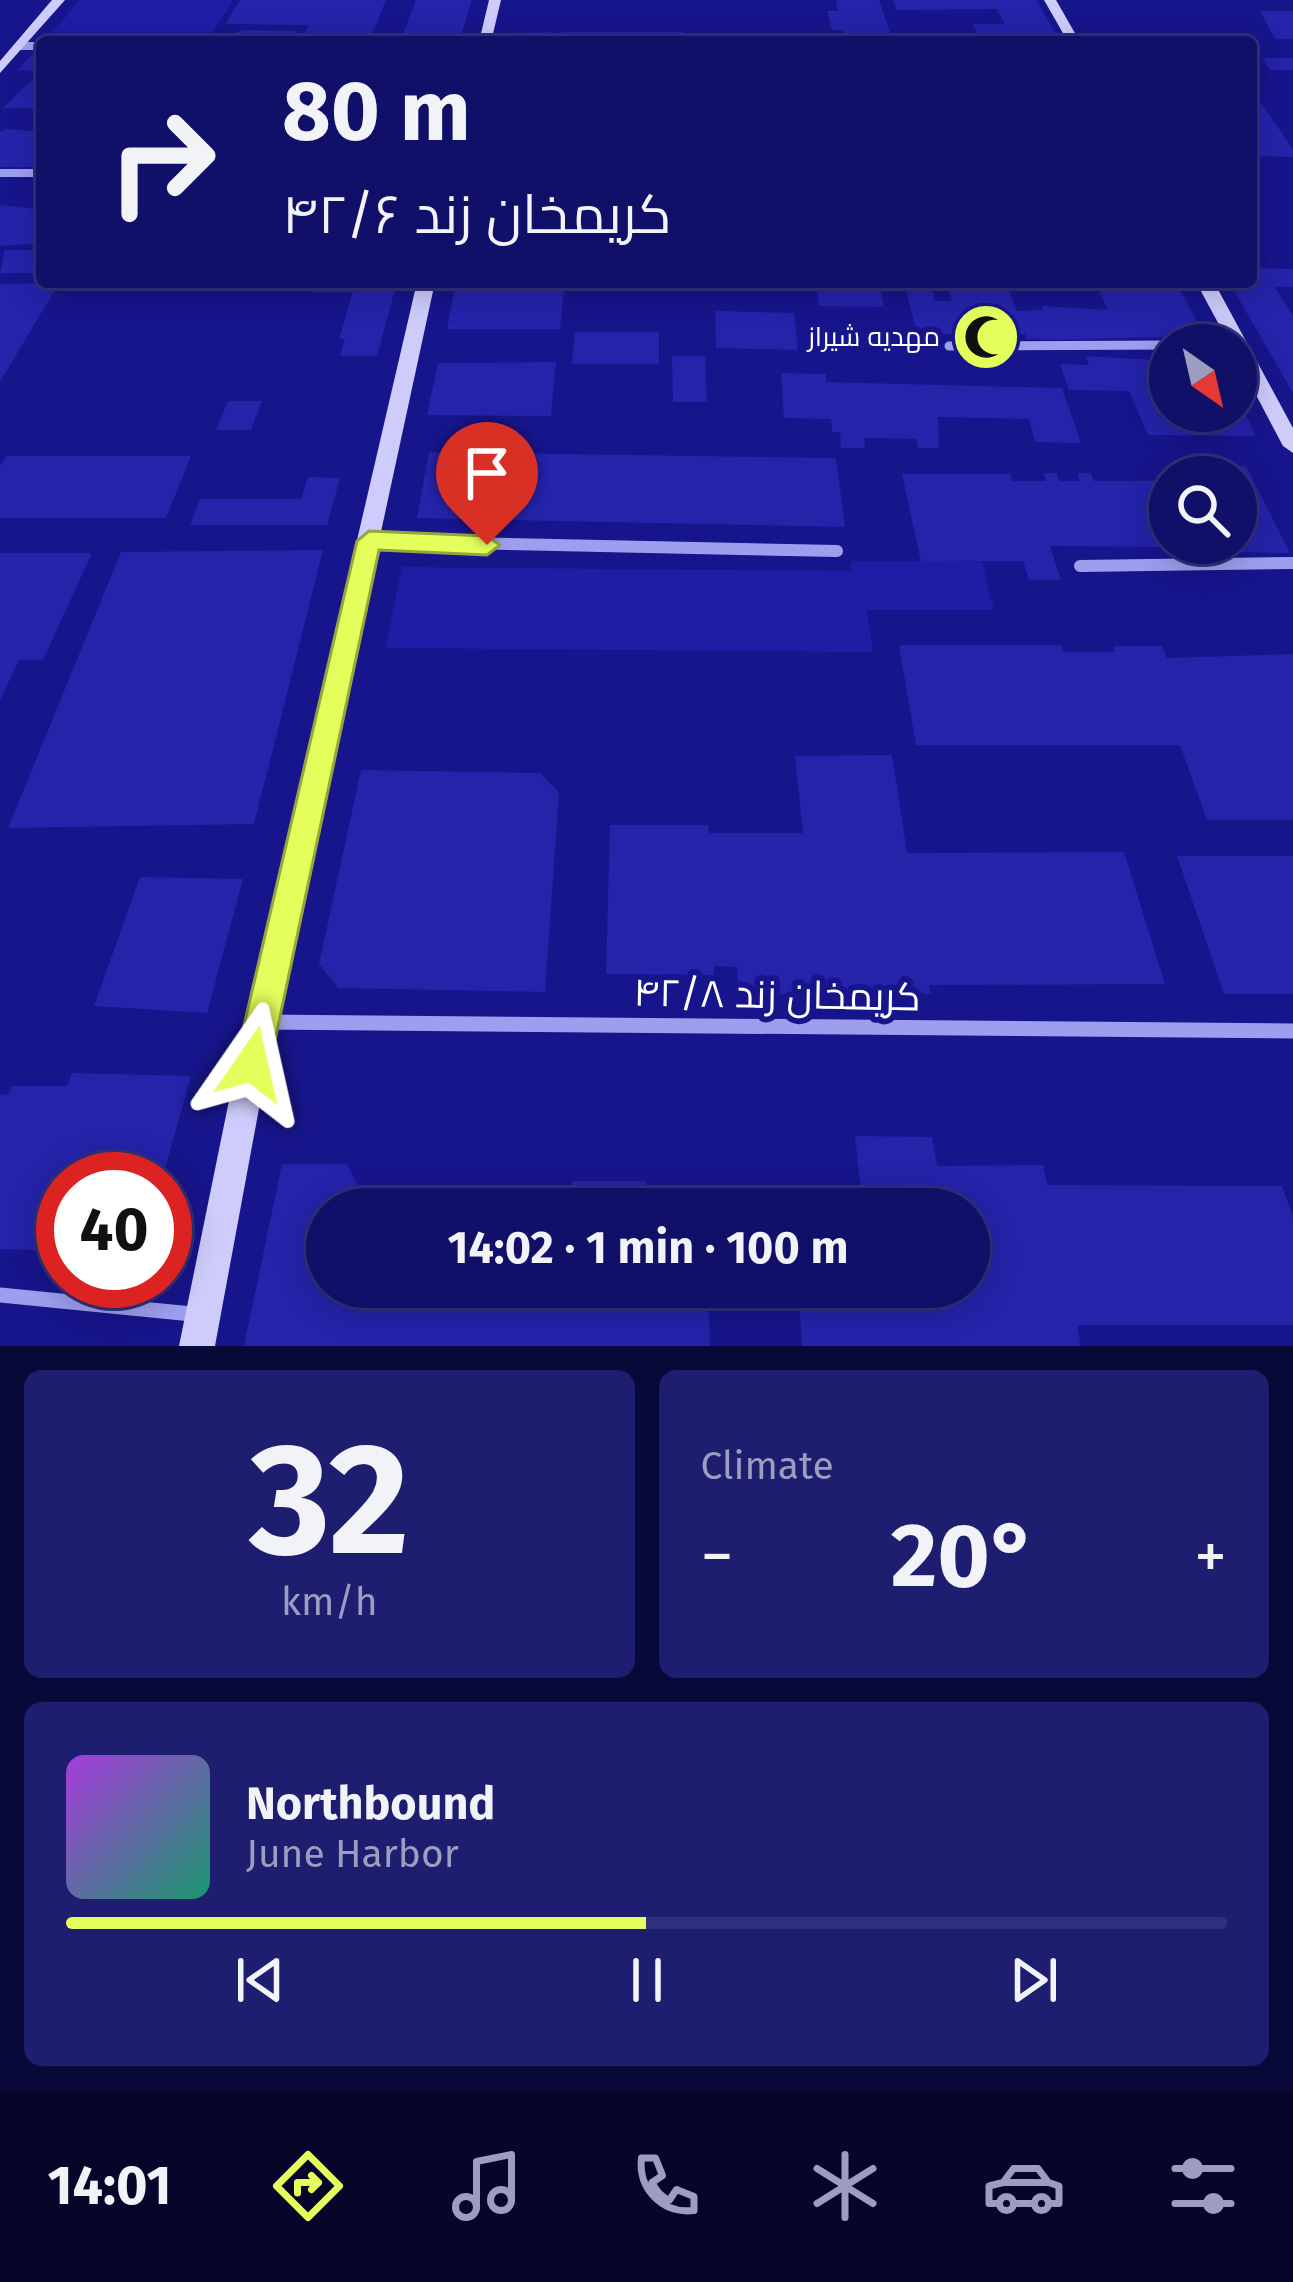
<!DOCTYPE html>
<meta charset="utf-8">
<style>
body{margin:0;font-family:"Fira Sans",Cairo,sans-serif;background:#1e1e71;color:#f1f3f6;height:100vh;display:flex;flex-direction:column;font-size:45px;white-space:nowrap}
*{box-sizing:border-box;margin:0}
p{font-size:39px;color:#9c9dc0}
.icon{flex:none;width:66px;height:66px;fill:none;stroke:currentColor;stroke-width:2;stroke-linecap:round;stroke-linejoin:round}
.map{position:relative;height:1346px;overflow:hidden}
.drawer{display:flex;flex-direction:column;gap:24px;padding:24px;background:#090939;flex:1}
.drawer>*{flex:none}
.guide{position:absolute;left:36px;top:36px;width:1221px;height:252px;border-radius:12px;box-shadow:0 6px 30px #0003,0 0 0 3px #30307c;background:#111068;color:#f1f3f6;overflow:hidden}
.needle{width:78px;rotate:146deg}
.buttons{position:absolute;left:1149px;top:324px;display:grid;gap:24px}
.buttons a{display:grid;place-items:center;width:108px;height:108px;border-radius:50%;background:#111068;box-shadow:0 6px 30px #0003,0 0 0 3px #30307c;font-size:60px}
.speed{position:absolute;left:36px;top:1152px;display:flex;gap:24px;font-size:60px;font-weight:700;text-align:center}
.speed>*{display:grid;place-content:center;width:156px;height:156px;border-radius:50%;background:#111068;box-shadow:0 6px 30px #0003,0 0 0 3px #30307c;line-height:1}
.speed .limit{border:18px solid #d22;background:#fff;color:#111}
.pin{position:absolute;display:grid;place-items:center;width:102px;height:102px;color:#fff;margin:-123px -51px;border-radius:50% 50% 50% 0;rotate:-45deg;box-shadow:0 0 12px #0007}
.pin .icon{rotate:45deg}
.me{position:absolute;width:132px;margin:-66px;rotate:11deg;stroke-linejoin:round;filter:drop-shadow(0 0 9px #0008)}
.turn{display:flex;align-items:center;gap:42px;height:252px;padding:0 48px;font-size:54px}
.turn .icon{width:156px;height:156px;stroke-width:2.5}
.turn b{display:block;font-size:84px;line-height:102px}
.big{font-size:90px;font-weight:700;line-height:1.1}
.drawer .card{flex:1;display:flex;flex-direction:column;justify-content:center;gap:18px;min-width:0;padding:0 42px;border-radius:18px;background:#1e1e71}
.drawer .dial{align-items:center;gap:0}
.dial b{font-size:156px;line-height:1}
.song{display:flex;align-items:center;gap:36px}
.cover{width:144px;height:144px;border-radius:18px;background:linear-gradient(135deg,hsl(280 70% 55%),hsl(160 70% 35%))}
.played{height:12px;border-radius:6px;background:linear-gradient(90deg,#e4ff5c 50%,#30307c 50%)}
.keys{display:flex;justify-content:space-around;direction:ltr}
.heat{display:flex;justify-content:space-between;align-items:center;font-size:66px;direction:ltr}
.drawer .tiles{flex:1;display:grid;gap:24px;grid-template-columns:1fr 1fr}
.card:last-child{grid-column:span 2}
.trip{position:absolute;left:306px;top:1188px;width:684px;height:120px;border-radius:60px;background:#111068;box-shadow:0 6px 30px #0003,0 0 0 3px #30307c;font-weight:700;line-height:120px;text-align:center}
.tabs{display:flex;height:192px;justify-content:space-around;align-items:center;background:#07062a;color:#9c9dc0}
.tabs .icon{width:84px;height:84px}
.tabs .selected{color:#e4ff5c}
.tabs b{font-size:54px;color:#f1f3f6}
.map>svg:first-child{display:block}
.green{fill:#1e1da5}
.building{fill:#2423aa}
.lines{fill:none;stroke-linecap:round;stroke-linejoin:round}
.street-far3{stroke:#9e9eef;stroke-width:8}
.street-far2{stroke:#9e9eef;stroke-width:9}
.street-far1{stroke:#9e9eef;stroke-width:12}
.street{stroke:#9e9eef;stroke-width:15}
.secondary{fill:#cdccfb;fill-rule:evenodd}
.route{fill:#e4ff5c;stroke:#94a63c;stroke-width:3}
.labels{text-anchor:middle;stroke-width:12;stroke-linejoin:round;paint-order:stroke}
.far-poi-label{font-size:27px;fill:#fff;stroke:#17158b;text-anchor:end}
.near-street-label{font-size:39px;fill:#fff;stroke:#17158b}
</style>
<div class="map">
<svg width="1293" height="1346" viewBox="0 0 1293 1346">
<rect width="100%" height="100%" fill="#17158b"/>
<g class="green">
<path d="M80,0H233L207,42H44Z"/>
<path d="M851,561L982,562L994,610H867L873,652L385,648L402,567L851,571Z"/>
</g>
<g class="building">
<path d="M240,0H386L369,42H230L236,32L245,30L296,31L293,36L303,37L309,25L225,24Z"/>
<path d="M416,0H472L459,42H400Z"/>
<path d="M836,0H879L893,42H847L843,30H832L827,11H838Z"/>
<path d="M893,0H1036L1061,42H938L935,35H978L973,24H1005L997,9L897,10Z"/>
<path d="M1260,11H1293V39H1275Z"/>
<path d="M551,32L550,42H508L510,33Z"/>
<path d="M562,32H683V42H561Z"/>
<path d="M1108,33L1246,37L1250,42H1112Z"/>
<path d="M34,52H42V108H3L41,71L18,70Z"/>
<path d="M1262,58H1293V70H1270Z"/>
<path d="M1251,89L1293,149V157L1251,156Z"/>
<path d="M6,129L42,132V167H0V132Z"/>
<path d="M38,203H42V243L0,246V205L35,209Z"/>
<path d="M5,250H42V273H0Z"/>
<path d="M1251,268L1293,269V287H1275L1293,316V393L1229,282H1251Z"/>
<path d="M313,282H397L377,356H340L345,339H339L353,292H309Z"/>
<path d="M456,282H511L510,290H564L560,329H447Z"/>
<path d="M816,282H879L884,307L819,306Z"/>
<path d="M904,282H930L935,301H952L946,282H1006L1017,311L1043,310L1042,306L1108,310L1095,282H1176L1205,336L1055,340L1027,339L1025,334H917Z"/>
<path d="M59,283L0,382V284Z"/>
<path d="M715,311L794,313L798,350L716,348Z"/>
<path d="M575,332H659V364H572Z"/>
<path d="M672,356H705L707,402H673Z"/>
<path d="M1086,356L1170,361V411H1236V395L1256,436L1148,435L1129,391L1069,390L1060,364L1089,365Z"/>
<path d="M556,362L551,416L427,415L438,363Z"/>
<path d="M781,373L826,374V382L1062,388L1081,443L1035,442L1029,419L938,417L939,448H918L916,439L864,438L865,448H841L840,432H832L831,419L784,418Z"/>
<path d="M228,401H262L251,430H216Z"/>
<path d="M429,452L836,458L845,527L417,518Z"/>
<path d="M6,456H191L166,518H0V466Z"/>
<path d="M1186,466H1246L1290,553L1226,552L1222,543H1236V477H1191Z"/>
<path d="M1043,473H1057L1059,481H1080L1077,473H1091L1094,481H1170V547L1050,546L1061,580H1029L1023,561L921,562L902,474H1010L1012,481H1046Z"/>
<path d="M308,477L340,478L327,525H190L200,499H301Z"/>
<path d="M323,550L254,824L8,828L121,552Z"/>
<path d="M0,553H92L43,660H19L0,700Z"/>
<path d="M899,645H1061L1063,652H1115L1113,646H1162L1167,658L1293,654V820H1207L1180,745H916Z"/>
<path d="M892,755L907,853L1124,852L1165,984L929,985L931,994H738L737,967L714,966V975L606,974L610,825H708L709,833H803L795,756Z"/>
<path d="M361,770L540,773L559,792L545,992L338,988L319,964Z"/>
<path d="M1177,856H1293V994H1224Z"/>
<path d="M140,877L243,879L207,1013L94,1006Z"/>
<path d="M72,1073L191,1076L162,1179H63V1251L0,1249V1094L8,1095L12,1086H67Z"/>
<path d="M855,1136L932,1137L937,1166L1043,1165L1047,1185L1282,1186L1293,1217V1325H1077L1081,1346H802L798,1287H969V1209H863Z"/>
<path d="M282,1164H347L370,1209H327V1287H708L710,1346H244Z"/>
<path d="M572,1181H646V1202L706,1203V1209H570Z"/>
</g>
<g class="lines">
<g class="street-far3">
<path d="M20,46H42"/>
<path d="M0,173H42"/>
</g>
<g class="street-far2">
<path d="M1197,345H1238"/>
<path d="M949,346L1170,345"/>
</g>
<g class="street-far1">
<path d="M369,541L837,551"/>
<path d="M1080,566L1293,563"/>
</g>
<g class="street">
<path d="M262,1022L1293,1031"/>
<path d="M0,1295L202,1315"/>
</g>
<g class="secondary">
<path d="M52,0H65L0,73V61Z"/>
<path d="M489,0H501L491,42H479Z"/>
<path d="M1044,0H1056L1080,42H1068Z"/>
<path d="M417,282H435L275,1022L215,1346H179L245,1022Z"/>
<path d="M1196,282H1214L1293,428V453L1283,446L1236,357V345H1230Z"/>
</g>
</g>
<path class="route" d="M369,531L487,536L500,545L487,555L379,550L270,1064L265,1076L252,1081L240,1076L235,1064L357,541Z"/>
<defs>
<symbol id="mosque-disc" viewBox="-11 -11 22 22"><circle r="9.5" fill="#e4ff5c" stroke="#17158b"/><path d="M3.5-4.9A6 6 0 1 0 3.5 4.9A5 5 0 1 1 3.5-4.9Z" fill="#111"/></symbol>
</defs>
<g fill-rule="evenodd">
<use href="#mosque-disc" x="948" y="299" width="76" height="76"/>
</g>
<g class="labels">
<g class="far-poi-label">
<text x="940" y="346">مهدیه شیراز</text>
</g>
<g class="near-street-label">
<text transform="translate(777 994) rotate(1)" y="14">کریمخان زند ۴۲/۸</text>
</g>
</g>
</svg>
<div class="buttons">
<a><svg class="needle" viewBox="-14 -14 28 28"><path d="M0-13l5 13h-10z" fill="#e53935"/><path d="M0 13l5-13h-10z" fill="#9c9dc0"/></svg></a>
<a><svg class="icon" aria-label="search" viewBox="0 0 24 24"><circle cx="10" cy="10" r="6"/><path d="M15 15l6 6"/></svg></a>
</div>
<div class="speed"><div class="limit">40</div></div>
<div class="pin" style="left:487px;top:545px;background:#d93025"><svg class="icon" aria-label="arrive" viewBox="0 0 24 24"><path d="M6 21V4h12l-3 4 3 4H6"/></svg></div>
<svg class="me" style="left:252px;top:1064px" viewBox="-20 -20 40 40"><path d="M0-17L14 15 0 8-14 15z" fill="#e4ff5c" stroke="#fff" stroke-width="4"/></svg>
<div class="trip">14:02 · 1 min · 100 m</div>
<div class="guide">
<div class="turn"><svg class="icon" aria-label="right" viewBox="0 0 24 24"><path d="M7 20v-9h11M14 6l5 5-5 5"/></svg><div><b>80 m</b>کریمخان زند ۴۲/۶</div></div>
</div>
</div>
<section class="drawer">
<div class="tiles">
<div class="card dial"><b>32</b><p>km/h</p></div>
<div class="card"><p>Climate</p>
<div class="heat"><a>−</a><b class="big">20°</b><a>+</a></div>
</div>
<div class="card">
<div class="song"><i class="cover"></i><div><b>Northbound</b><p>June Harbor</p></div></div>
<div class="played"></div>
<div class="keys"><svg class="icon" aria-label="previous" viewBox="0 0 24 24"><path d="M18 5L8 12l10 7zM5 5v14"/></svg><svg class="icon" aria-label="pause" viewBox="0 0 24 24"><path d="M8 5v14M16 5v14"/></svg><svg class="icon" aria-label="next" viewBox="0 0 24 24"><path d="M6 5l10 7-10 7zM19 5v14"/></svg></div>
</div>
</div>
</section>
<nav class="tabs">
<b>14:01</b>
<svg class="icon selected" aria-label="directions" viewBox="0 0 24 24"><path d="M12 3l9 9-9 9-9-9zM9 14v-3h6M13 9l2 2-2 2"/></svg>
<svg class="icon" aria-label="music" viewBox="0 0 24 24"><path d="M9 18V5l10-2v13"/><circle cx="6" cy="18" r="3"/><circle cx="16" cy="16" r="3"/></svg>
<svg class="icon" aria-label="phone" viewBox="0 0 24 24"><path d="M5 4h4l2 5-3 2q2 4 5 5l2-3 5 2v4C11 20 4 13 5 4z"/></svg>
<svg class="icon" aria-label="climate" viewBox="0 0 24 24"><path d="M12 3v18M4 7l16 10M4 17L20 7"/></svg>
<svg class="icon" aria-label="car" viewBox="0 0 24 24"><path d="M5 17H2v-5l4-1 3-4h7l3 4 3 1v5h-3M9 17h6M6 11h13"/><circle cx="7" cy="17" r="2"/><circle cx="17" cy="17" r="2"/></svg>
<svg class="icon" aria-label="filters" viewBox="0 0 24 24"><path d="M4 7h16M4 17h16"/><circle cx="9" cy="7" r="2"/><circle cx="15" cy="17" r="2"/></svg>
</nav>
